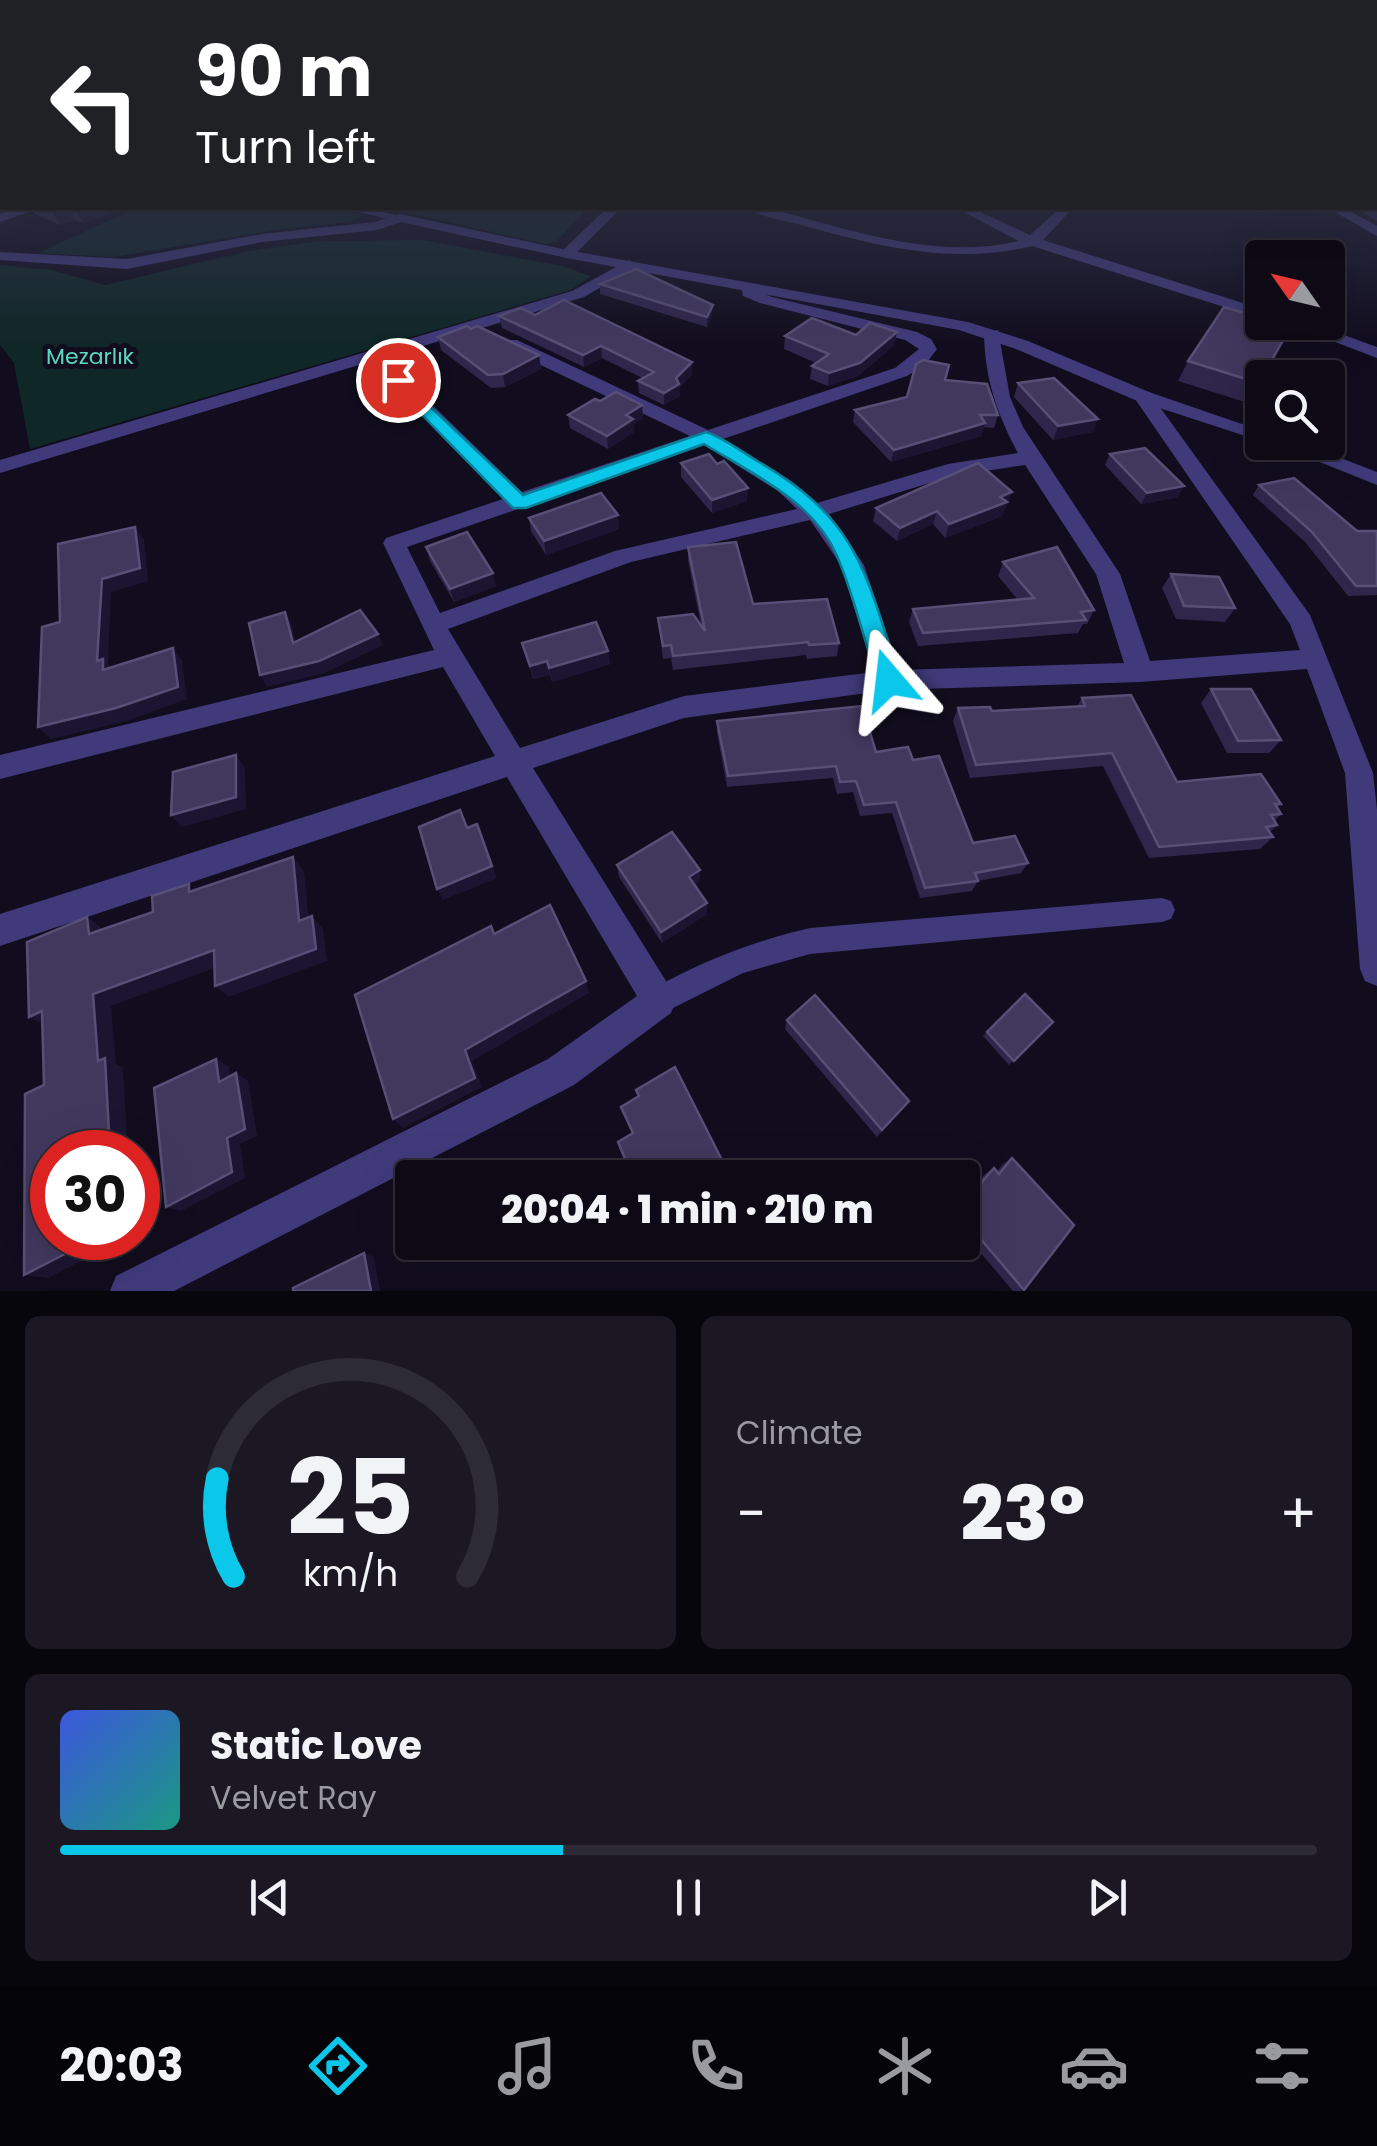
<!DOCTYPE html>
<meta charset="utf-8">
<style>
body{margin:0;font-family:Poppins,sans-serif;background:#1b1823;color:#f1f3f6;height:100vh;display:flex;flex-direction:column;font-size:38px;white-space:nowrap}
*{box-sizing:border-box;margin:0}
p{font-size:32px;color:#9a9aa1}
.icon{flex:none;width:55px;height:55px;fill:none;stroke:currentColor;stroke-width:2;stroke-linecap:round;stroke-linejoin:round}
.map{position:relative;height:1291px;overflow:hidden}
.side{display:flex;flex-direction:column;gap:25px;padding:25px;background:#07060c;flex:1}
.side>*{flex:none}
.hud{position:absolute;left:0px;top:0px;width:1378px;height:210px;box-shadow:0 10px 40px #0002,0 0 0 2px #2d2b35;background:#202124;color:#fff;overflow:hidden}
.needle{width:65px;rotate:304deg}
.controls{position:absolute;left:1245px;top:240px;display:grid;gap:20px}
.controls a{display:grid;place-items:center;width:100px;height:100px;border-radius:10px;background:#0d0a16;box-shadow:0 10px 40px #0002,0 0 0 2px #2d2b35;font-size:50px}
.speed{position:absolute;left:30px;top:1130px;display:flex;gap:20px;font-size:50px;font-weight:700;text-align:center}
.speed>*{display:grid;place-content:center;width:130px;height:130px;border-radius:50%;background:#0d0a16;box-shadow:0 10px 40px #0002,0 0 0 2px #2d2b35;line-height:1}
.speed .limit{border:15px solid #d22;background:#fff;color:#111}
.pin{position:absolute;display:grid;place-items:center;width:85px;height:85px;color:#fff;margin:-42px;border:5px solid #fff;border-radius:50%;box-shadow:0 2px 10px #0007}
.me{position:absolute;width:110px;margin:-55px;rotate:343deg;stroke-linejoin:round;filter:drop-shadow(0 0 8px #0008)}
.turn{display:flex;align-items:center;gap:35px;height:210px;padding:0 30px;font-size:45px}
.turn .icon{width:130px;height:130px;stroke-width:2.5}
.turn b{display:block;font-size:70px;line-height:85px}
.big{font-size:75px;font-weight:800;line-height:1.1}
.side .widget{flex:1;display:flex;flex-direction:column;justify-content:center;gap:15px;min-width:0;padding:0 35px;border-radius:15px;background:#1b1823}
.side .dial{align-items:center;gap:0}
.dial svg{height:260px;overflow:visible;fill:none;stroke:#2d2b35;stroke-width:7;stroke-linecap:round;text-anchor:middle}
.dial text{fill:#f1f3f6;stroke:none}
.song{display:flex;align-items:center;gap:30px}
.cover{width:120px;height:120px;border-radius:15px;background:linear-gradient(135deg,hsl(230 70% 55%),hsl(170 70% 35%))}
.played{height:10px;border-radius:5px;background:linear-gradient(90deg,#0bc7ea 40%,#2d2b35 40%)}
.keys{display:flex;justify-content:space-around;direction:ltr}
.heat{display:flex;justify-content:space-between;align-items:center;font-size:55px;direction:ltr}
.side .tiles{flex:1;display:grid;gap:25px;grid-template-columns:1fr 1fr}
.widget:last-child{grid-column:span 2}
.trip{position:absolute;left:395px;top:1160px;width:585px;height:100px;border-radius:10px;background:#0d0a16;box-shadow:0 10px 40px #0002,0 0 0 2px #2d2b35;font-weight:800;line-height:100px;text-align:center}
.dock{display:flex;height:160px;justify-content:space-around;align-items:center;background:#050409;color:#9a9aa1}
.dock .icon{width:70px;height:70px}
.dock .current{color:#0bc7ea}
.dock b{font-size:45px;color:#f1f3f6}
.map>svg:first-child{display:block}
.green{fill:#102727}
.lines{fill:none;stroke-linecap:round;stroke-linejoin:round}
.service{fill:#403a7b;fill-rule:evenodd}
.minor{fill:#403a7b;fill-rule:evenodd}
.tertiary{fill:#403a7b;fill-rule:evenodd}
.wall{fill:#2f264b}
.shaded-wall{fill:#1c1531}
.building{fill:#41385e;stroke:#584f77;stroke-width:2.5}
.route{fill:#0bc7ea;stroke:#078198;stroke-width:2.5}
.labels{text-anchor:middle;stroke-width:10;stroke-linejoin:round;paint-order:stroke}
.far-park-label{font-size:22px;fill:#5cd8c0;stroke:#110d1e}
</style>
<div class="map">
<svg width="1377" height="1291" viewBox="0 0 1377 1291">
<rect width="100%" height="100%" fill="#110d1e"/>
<g class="green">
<path d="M137,208H326L364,215L349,222L288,228L114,257L38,253Z"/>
<path d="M388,208H586V210L557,241L545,244Z"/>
<path d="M423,240L562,266L591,276L571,290L30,449L14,363L0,345V265L52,270L105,285L249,251L321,241Z"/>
</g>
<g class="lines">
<path class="service" d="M1162,898L1171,901L1175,910L1171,919L1162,922L810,954L743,973L659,1015L649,1011L645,1001L649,991C700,962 753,941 810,928Z"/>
<g class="minor">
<path d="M20,208H40L0,222V214Z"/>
<path d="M343,208H368L407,218L400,222Z"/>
<path d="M607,208H621L572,257H562V251Z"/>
<path d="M747,208H768C847,229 936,261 1019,241L956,208H972L1030,235L1060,208H1073L1043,240L1262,309V319L1032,246C955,265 880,247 805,226C787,221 762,218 747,208Z"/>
<path d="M1328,208H1344L1377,226V236Z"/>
<path d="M629,260L637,265L634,268L584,297L384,358L522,492L690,436L505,348V340H517L708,430L895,368L919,349L905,340L760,303L743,296L741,284H753L756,290L772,297L917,332L931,339L937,349L925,365L907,376L723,439L793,482L817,503L948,464L1018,453C997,414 985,379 984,334L998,330L1010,397L1023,427L1120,574L1150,661L1300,650L1290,624L1133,396L1142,390L1149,392L1310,615L1373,773L1377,810V986L1365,981L1360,969L1345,773L1307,669L1140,682L889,690L684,718L533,768L671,989L676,1001L671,1013L574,1085L174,1291H110L116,1276L548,1059L637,996L507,777L0,946V914L495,756L443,667L0,779V755L434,650L383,543L386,538L503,499L369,362L0,473V460L572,291ZM705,445L778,491L797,509L615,551L440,613L407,547ZM1025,465L1096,574L1124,663L899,670L864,565L829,514L952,476ZM810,520L841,565L874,672L684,696L520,748L448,629L631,562Z"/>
<path d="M1283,322H1308L1377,347V358Z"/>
</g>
<g class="tertiary">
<path d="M400,214L567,250L968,322L1028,341L1149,392L1262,431L1264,442L1135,400L1016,349L959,330L567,258L401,222L377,230L262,242L127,269L0,260V252L127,259L262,234L375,222Z"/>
<path d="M1270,442H1299L1377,472V485Z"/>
</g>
</g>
<g class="wall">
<path d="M1377,164V221L1356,208H1375Z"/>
<path d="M32,208H126L83,223L75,220L60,225L35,214Z"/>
<path d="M600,284L712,315L707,327L600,294Z"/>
<path d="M535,315L692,374L679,388L680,396L664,405L639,393L638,381L642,378L602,358L584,367L502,328L499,316Z"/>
<path d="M1291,326L1248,403L1178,381L1188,361Z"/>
<path d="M471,329L539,355L541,369L505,387L491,388L441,350L438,337Z"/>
<path d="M897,332L894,345L858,376L828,386L810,379L812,366L816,363L784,349L785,336Z"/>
<path d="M945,380L998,415L994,428L984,427L981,436L891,462L853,422L855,410L907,397Z"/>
<path d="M1018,383L1098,419L1092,432L1053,440L1014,397Z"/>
<path d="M600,401L642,405L643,418L634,424V432L608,449L570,428L568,415Z"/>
<path d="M1110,454L1178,497L1141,504L1105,465Z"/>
<path d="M681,463L717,464L747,501L712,513L681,477Z"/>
<path d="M1259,485L1357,531H1377V595L1348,596L1305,542L1253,495Z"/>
<path d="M1012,492L1002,516L945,538L933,524L897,541L873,521L876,508Z"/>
<path d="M529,518L619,529L546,555L531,531Z"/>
<path d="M426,547L496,586L454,602L430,561Z"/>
<path d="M688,547L753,604L839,643L837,656L807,659L806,655L673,670L671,658L663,659L658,618L701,625L688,561Z"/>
<path d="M1003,562L1094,610L1087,624H1083L1078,633L918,646L909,622L913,609L1018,600L998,576Z"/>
<path d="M1171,574L1235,608L1225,622L1176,619L1162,588Z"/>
<path d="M522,643L610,664L552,682L550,675L533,679Z"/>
<path d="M1211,689L1281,740L1269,753H1227L1201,703Z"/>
<path d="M1082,698L1177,782L1281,804L1277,807L1281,814L1274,821L1277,825L1270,832L1273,837L1260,849L1149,858L1103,766L970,778L953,721L958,708L992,711L1077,706Z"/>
<path d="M717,721L913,760L973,843L1028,863L1021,873L978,881L972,891L920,898L892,813L860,816L853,792L837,794L833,778L727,787L717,733Z"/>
<path d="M617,865L700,870L699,882L694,885L707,914L662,943L619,877Z"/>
<path d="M1025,994L1053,1022L1009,1065L983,1036Z"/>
<path d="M787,1020L909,1101L877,1137L785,1029Z"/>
<path d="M1012,1158L1024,1290L1020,1291H1013L962,1231V1200L985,1174L994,1168L997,1171L1003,1164Z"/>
</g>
<g class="shaded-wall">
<path d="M58,208H69L75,220L60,225L52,210Z"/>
<path d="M75,208H126L83,223Z"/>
<path d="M713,305L712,315L707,327V317Z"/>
<path d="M897,332L894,345L858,376L828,386L829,373Z"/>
<path d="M601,346L602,358L584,367L583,355Z"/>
<path d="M539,355L541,369L505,387L503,374Z"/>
<path d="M692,362V374L679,388L680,396L664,405V393Z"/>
<path d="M642,405L643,418L634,424V432L608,449L607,436L626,415Z"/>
<path d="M1098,419L1092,432L1053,440L1058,426Z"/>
<path d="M985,423L981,436L891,462L894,450Z"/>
<path d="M1184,486L1178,497L1141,504L1147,493Z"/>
<path d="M748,488L747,501L712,513V500Z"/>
<path d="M1012,492L1002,516L945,538L949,524L1000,497Z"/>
<path d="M937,511L933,524L897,541L900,528Z"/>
<path d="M618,515L619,529L546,555L544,541Z"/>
<path d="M135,527L144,540L148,581L111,592L108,664L114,671V683L97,661L102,579Z"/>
<path d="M493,573L496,586L454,602L450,589Z"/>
<path d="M285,612L291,623L299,655L293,643Z"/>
<path d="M378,634L383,645L325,673L267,687L260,675Z"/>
<path d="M173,648L182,661L187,699L127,721L51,739L38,727Z"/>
<path d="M608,651L610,664L552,682L549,668Z"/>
<path d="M547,661L550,675L533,679L530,666Z"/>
<path d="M236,755L245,768L246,809L182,827L171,815Z"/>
<path d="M477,824L497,878L443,900L437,889Z"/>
<path d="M293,857L304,871L310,934L299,921Z"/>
<path d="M700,870L699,882L689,888V877Z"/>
<path d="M707,903V914L662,943L661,932Z"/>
<path d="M312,916L323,929L327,961L229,997L215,986Z"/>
<path d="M87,917L104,930L89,934Z"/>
<path d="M214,950L228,963L111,1006L116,1064L123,1068L128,1152H110L98,1061L93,994Z"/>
<path d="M586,981L589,993L472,1061L482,1087L403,1128L393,1119L465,1050Z"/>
<path d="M42,1011L49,1028L29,1017Z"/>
<path d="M216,1059L229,1067L232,1090L219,1082Z"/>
<path d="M236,1073L248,1081L257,1136L240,1144L245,1178L181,1211L166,1207L227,1138Z"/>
<path d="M652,1166L653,1172L644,1178H634Z"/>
<path d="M96,1238H126L48,1278L24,1275Z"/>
<path d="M364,1253L374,1257L380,1291H371Z"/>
</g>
<g class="building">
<path d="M0,164H2V188L0,186Z"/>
<path d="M1375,164H1377V209L1375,208Z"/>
<path d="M636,269L713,305L707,317L600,284Z"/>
<path d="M564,300L692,362L676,378L679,384L664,393L638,381L654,372L601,346L583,355L499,316L521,308L535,315Z"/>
<path d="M1224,307L1262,318V322H1280L1291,326L1259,383L1188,361Z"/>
<path d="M812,318L856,335L870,323L897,332L860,363L829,373L812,366L829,354L785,336Z"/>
<path d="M467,326L471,329L477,326L539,355L503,374L488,375L438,337Z"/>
<path d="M923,360L949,365L945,380L987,384L998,415H980L985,423L894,450L855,410L907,397L916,364Z"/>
<path d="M1054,378L1098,419L1058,426L1018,383Z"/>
<path d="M616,392L642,405L626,415L633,419L607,436L568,415L595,399L600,401Z"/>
<path d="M1145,448L1184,486L1147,493L1110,454Z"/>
<path d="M709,454L717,464L724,461L748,488L712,500L681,463Z"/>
<path d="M978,463L1012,492L1000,497L1007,502L949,524L937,511L900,528L876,508Z"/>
<path d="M1294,478L1357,531H1377V586H1356L1312,532L1259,485Z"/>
<path d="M601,493L618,515L544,541L529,518Z"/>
<path d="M135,527L140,568L102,579L97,661L103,659V670L173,648L178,687L116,708L38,727L42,627L60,622L58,544Z"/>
<path d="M467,532L493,573L450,589L426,547Z"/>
<path d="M736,542L753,604L827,599L839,643L809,645L808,642L673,656L671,645L663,646L658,618L693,614L705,631L688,547Z"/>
<path d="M1057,547L1094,610L1081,612L1086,620L923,633L913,609L1034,598L1003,562Z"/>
<path d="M1171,574L1219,577L1235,608L1184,606Z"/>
<path d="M360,610L378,634L319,661L260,675L249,623L285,612L293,643Z"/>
<path d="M596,622L608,651L549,668L547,661L530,666L522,643Z"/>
<path d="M1211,689H1251L1281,740L1238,741Z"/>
<path d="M1131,695L1177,782L1261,774L1281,804H1275L1281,814L1271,815L1277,825L1266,827L1273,837L1159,847L1112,753L976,765L958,708L990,707L992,711L1085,706L1082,698Z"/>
<path d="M862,706L876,752L908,747L913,760L939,756L973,843L1015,836L1028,863L975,873L978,881L925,888L896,802L864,805L856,781L840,782L836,766L728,776L717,721Z"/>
<path d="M236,755V797L171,815L173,772Z"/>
<path d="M460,810L467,828L477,824L492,866L437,889L419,827Z"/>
<path d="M672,832L700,870L689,877L707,903L661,932L617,865Z"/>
<path d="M293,857L299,921L312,916L316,949L215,986L214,950L93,994L98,1061L105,1058L110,1152H52V1238H96L24,1275L25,1094L44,1085L42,1011L29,1017L27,942L87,917L89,934L153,912L152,896L189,884V892Z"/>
<path d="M550,905L586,981L465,1050L475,1078L393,1119L355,995L491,926L494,934Z"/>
<path d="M1025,994L1053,1022L1014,1061L987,1032Z"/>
<path d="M815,995L909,1101L882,1130L787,1020Z"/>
<path d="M216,1059L219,1082L236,1073L245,1129L227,1138L232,1172L166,1207L154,1088Z"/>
<path d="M675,1067L730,1176L727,1178H657L652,1166L633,1178L618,1142L633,1133L621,1107L639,1096L636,1090Z"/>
<path d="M1012,1158L1074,1225L1024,1290L962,1217V1205L994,1168L999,1174Z"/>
<path d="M364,1253L371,1291H293V1288Z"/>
</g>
<linearGradient id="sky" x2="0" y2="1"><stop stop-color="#090710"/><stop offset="0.48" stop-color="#32354c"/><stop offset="1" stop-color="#32354c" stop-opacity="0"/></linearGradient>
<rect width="1377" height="345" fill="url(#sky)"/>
<path class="route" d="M398,376L523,495L706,432C724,438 742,452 759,462C862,522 865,576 901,680L897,687H880L877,680C864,639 854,595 837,556C814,501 751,473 704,444L526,508H513L392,384V377Z"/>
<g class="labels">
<g class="far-park-label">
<text x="90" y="364">Mezarlık</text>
</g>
</g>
</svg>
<div class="controls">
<a><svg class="needle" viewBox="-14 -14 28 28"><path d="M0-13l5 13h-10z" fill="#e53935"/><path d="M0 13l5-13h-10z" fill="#9a9aa1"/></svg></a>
<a><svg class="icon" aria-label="search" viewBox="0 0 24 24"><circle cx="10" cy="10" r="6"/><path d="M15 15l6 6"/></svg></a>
</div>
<div class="speed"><div class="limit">30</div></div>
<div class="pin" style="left:398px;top:380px;background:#d93025"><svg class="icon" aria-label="arrive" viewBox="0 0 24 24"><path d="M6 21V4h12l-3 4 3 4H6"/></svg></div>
<svg class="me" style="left:889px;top:680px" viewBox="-20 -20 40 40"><path d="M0-17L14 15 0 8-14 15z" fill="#0bc7ea" stroke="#fff" stroke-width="4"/></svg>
<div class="trip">20:04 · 1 min · 210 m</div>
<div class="hud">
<div class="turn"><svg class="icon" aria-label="left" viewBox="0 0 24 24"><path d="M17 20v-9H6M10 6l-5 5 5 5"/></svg><div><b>90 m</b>Turn left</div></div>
</div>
</div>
<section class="side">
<div class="tiles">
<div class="widget dial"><svg viewBox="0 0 100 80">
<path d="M14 69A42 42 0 1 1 86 69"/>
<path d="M14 69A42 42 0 0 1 9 39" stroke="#0bc7ea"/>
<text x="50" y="56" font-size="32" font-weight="700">25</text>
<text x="50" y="72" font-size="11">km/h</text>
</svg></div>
<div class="widget"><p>Climate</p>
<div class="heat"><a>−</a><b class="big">23°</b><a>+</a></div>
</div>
<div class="widget">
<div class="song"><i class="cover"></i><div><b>Static Love</b><p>Velvet Ray</p></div></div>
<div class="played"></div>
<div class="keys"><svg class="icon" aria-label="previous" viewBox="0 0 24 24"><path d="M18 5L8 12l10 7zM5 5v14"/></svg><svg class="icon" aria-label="pause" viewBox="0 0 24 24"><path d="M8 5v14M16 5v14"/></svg><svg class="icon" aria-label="next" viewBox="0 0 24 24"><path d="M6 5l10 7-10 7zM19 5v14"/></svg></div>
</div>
</div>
</section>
<nav class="dock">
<b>20:03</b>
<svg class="icon current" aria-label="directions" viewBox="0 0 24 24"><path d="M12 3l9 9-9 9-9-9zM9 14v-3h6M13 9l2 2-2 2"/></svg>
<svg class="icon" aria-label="music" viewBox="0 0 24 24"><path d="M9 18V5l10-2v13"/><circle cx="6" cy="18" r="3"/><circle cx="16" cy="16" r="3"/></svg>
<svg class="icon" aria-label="phone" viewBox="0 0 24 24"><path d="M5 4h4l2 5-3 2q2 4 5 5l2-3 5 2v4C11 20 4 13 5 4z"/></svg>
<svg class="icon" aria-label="climate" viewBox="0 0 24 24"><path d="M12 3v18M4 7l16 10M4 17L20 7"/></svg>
<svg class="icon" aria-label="car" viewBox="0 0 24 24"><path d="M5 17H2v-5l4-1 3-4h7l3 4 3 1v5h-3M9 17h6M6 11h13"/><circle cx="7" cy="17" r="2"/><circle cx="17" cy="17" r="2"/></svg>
<svg class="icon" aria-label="filters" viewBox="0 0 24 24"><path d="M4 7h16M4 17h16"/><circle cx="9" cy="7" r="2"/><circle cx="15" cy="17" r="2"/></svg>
</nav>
